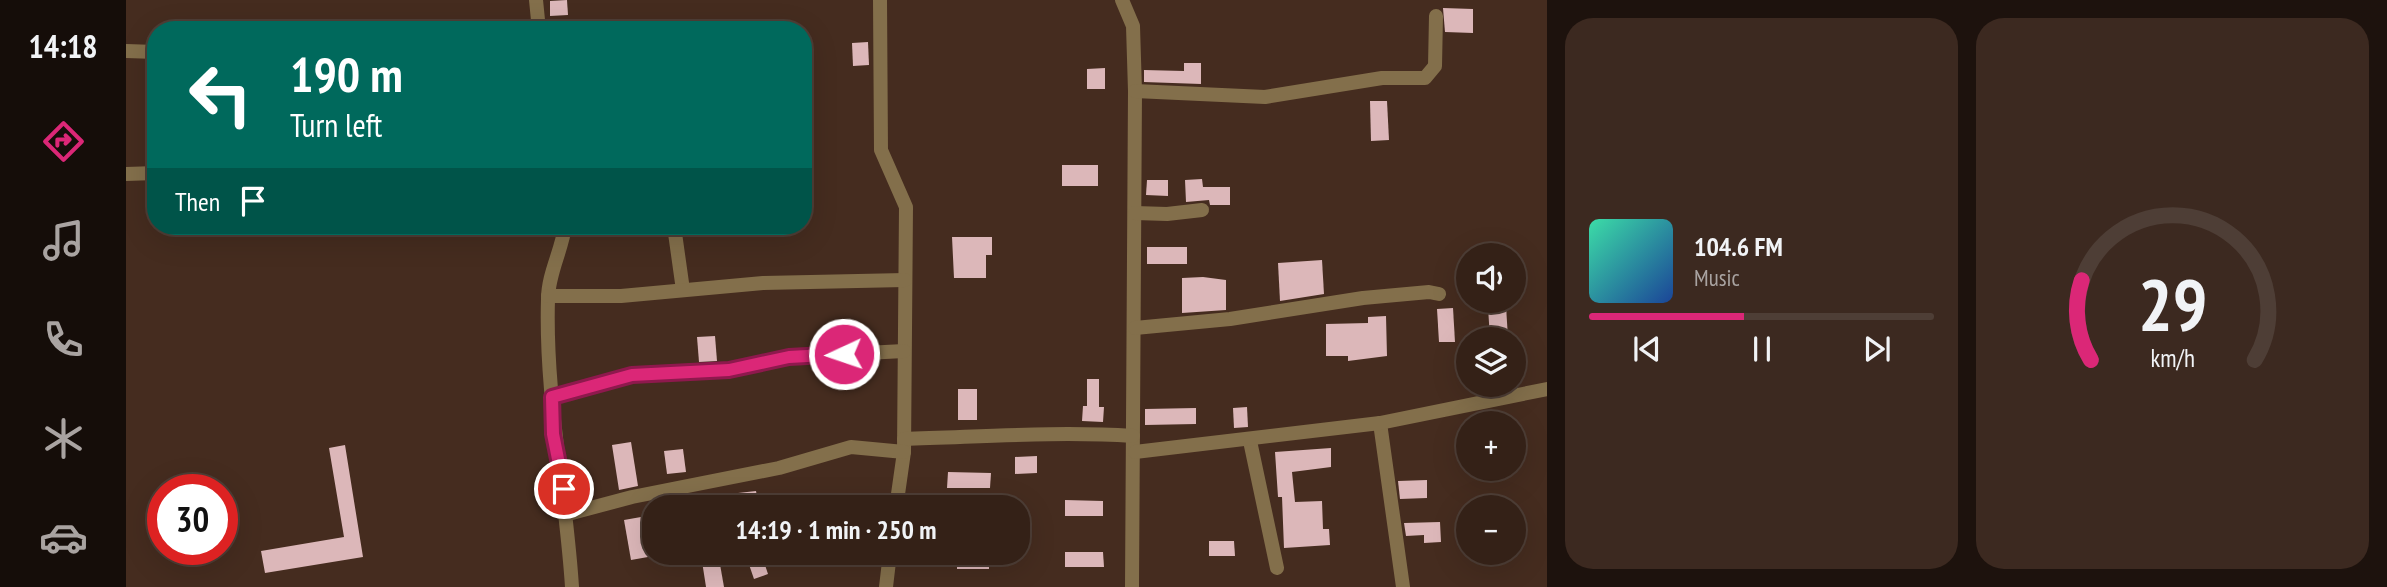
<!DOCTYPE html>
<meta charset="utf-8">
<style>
body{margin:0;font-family:"PT Sans Narrow",sans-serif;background:#3c2920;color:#f1f3f6;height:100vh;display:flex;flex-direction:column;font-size:26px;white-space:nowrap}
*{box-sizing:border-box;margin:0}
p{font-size:23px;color:#a9a3a1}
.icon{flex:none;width:38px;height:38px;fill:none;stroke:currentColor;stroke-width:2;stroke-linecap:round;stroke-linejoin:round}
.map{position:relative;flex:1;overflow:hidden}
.details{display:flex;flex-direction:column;gap:18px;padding:18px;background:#1d120d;width:840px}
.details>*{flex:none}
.guide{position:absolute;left:21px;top:21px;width:665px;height:214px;border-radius:28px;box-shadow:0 7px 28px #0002,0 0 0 2px #4e3e36;background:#00695c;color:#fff;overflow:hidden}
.tools{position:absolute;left:1330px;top:243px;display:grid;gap:14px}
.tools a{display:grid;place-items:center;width:70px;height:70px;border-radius:50%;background:#342117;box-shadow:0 7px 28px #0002,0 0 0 2px #4e3e36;font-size:35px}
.speed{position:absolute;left:21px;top:474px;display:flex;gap:14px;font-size:35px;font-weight:700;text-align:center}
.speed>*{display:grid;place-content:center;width:91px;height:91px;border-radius:50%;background:#342117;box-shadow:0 7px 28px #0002,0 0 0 2px #4e3e36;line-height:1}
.speed .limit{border:10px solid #d22;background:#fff;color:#111}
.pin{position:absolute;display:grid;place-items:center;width:60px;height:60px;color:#fff;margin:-30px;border:4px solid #fff;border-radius:50%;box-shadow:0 2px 7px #0007}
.me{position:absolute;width:77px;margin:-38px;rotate:267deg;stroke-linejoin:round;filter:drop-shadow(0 0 5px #0008)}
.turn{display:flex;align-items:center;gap:24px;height:147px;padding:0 28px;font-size:32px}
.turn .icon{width:91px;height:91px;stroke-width:2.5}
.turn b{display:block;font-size:49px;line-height:60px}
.then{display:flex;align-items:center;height:66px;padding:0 28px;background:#0003;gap:14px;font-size:26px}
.details .tile{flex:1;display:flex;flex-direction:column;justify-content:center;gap:10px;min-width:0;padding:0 24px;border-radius:28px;background:#3c2920}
.details .dial{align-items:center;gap:0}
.dial svg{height:182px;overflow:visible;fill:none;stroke:#4e3e36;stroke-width:7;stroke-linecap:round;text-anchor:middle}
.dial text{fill:#f1f3f6;stroke:none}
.song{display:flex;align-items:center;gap:21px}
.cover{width:84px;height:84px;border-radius:10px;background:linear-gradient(135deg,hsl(160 70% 55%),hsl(220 70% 35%))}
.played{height:7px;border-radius:4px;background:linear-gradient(90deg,#db2777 45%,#4e3e36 45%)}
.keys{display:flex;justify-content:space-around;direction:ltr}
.details .tiles{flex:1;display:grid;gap:18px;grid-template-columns:repeat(2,1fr)}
.trip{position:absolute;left:516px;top:495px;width:388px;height:70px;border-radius:28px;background:#342117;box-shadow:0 7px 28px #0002,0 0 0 2px #4e3e36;font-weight:600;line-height:70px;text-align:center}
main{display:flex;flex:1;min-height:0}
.tabs{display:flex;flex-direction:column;width:126px;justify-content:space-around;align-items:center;background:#150d09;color:#a9a3a1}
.tabs .icon{width:49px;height:49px}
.tabs .active{color:#db2777}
.tabs b{font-size:32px;color:#f1f3f6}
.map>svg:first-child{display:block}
.building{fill:#dcb7b9}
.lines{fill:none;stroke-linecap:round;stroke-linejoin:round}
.minor{stroke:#836f4b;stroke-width:14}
.route-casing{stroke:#8e194d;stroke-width:18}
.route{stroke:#db2777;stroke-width:12}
</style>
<main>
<nav class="tabs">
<b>14:18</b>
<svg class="icon active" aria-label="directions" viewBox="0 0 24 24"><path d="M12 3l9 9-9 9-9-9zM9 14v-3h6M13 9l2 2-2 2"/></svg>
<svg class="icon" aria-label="music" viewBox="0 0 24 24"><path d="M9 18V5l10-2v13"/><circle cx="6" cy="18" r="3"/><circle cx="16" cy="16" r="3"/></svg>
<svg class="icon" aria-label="phone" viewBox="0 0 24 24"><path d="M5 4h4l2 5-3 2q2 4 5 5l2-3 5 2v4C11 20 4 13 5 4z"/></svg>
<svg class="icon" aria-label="climate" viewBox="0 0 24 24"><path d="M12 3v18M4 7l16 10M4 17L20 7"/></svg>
<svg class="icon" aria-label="car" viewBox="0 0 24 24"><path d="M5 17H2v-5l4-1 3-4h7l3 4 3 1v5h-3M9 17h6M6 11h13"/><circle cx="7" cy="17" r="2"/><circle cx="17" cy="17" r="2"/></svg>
</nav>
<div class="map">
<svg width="1421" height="587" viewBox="0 0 1421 587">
<rect width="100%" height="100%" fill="#452c1f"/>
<g class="building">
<path d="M441,0L442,15L424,16V1Z"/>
<path d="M1317,8L1347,9V33L1319,32Z"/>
<path d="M742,42L743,65L727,66L726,43Z"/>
<path d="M1058,63H1075V84L1018,82V70L1058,71Z"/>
<path d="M979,68V89H961V69Z"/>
<path d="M1244,101H1261L1263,140L1245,141Z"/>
<rect x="936" y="165" width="36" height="21"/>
<path d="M1076,179L1077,187H1104V205H1084L1083,200L1060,202L1059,180Z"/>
<path d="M1021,180H1042V196L1020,195Z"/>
<path d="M193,226H214L215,234L194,237Z"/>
<path d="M826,237H866V255H860V278H828Z"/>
<rect x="1021" y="247" width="40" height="17"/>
<path d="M1196,260L1198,294L1154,301L1152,263Z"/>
<path d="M1077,277L1100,280V310L1056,313V278Z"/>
<path d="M1380,305L1382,339L1364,340L1362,306Z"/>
<path d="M1327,308L1329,342H1313L1311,309Z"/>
<path d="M1260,316L1261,356L1222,361V356H1200V324L1242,323V317Z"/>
<path d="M589,336L591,361L573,362L571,337Z"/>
<path d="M961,379H973V407H978L977,422L956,421L957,406H961Z"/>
<rect x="832" y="389" width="19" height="31"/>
<path d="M1121,407L1122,427L1108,428L1107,408Z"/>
<path d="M1070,408V424L1019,425V409Z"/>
<path d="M505,442L512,486L493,490L486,445Z"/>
<path d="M219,445L237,557L139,573L135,551L218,537L203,448Z"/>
<path d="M1205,448V467L1166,472L1169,502L1196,501L1197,529H1203L1204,545L1158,548L1156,497H1152L1149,452Z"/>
<path d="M557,449L560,472L541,474L538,451Z"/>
<path d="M911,456V473L889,474V457Z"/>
<path d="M822,472L865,473L864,488H821Z"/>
<path d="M1301,480V498L1274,499L1272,481Z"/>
<path d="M630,491L633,508H614L612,493Z"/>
<path d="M738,497L740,508H694L693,502Z"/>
<path d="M786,498H824L825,508H787Z"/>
<path d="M939,500L977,501V516H939Z"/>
<path d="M515,517L522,557L505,560L498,520Z"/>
<path d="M1314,522L1315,542L1298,543V535L1280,536L1278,523Z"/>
<path d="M1083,541H1108L1109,556H1083Z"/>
<path d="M939,552H977L978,567H939Z"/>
<path d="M592,553L598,587H580L575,555Z"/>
<path d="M619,553H635L642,574L628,579Z"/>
<path d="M778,553H802L801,565L777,562Z"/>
<rect x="831" y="553" width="32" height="16"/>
</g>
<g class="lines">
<g class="minor">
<path d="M410,0L413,30"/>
<path d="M754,0L755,150L780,207L778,452L770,508"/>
<path d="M996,0L1007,26L1009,91L1006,587"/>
<path d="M0,51L30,52"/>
<path d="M1009,91L1139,97L1256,78H1299L1309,66L1310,16"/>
<path d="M0,174L30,173"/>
<path d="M1009,213L1041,214L1076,210"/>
<path d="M439,226C436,250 422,274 422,299C419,396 440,491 446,587"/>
<path d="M548,226L557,290"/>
<path d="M422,296H495L637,283L779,280"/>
<path d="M1009,328L1104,319L1237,298L1303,292L1313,294"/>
<path d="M426,397L506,375L603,370L663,357L778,351"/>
<path d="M1254,423L1277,587"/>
<path d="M778,439C854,437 931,431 1007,436"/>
<path d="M1124,441L1151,568"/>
<path d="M1009,452L1254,423L1421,389"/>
<path d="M442,514L506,497L653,468L725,447L778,452"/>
<path d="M760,587L764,553"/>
</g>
</g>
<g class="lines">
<defs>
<path id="route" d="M438,489L427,434L426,397L506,375L603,370L663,357L718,354"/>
</defs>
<use href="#route" class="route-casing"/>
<use href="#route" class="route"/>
</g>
</svg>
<div class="tools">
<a><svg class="icon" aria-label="sound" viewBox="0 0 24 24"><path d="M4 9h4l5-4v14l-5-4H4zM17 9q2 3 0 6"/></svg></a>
<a><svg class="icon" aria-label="layers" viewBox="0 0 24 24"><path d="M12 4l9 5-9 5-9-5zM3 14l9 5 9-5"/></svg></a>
<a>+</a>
<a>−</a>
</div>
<div class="speed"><div class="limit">30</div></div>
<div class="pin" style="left:438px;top:489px;background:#d93025"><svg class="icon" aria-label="arrive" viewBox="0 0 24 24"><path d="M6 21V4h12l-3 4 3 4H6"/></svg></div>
<svg class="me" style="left:718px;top:354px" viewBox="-20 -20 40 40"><circle r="17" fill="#db2777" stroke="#fff" stroke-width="3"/><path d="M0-11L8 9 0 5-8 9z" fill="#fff"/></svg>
<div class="trip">14:19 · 1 min · 250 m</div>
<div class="guide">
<div class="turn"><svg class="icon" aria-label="left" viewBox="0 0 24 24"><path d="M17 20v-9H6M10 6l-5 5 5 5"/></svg><div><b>190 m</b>Turn left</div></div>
<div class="then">Then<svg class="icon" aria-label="arrive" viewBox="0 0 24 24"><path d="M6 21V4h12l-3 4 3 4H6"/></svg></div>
</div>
</div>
<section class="details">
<div class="tiles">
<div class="tile">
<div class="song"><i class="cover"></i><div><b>104.6 FM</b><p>Music</p></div></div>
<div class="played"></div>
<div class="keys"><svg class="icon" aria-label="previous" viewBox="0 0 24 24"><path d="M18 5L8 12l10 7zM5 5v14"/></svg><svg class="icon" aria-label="pause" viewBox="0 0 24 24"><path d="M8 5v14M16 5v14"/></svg><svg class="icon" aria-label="next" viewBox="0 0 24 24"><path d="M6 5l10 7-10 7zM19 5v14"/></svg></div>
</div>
<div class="tile dial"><svg viewBox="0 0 100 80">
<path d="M14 69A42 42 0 1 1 86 69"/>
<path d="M14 69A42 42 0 0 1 10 34" stroke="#db2777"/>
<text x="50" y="56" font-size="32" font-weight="700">29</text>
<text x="50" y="72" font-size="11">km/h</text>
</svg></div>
</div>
</section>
</main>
